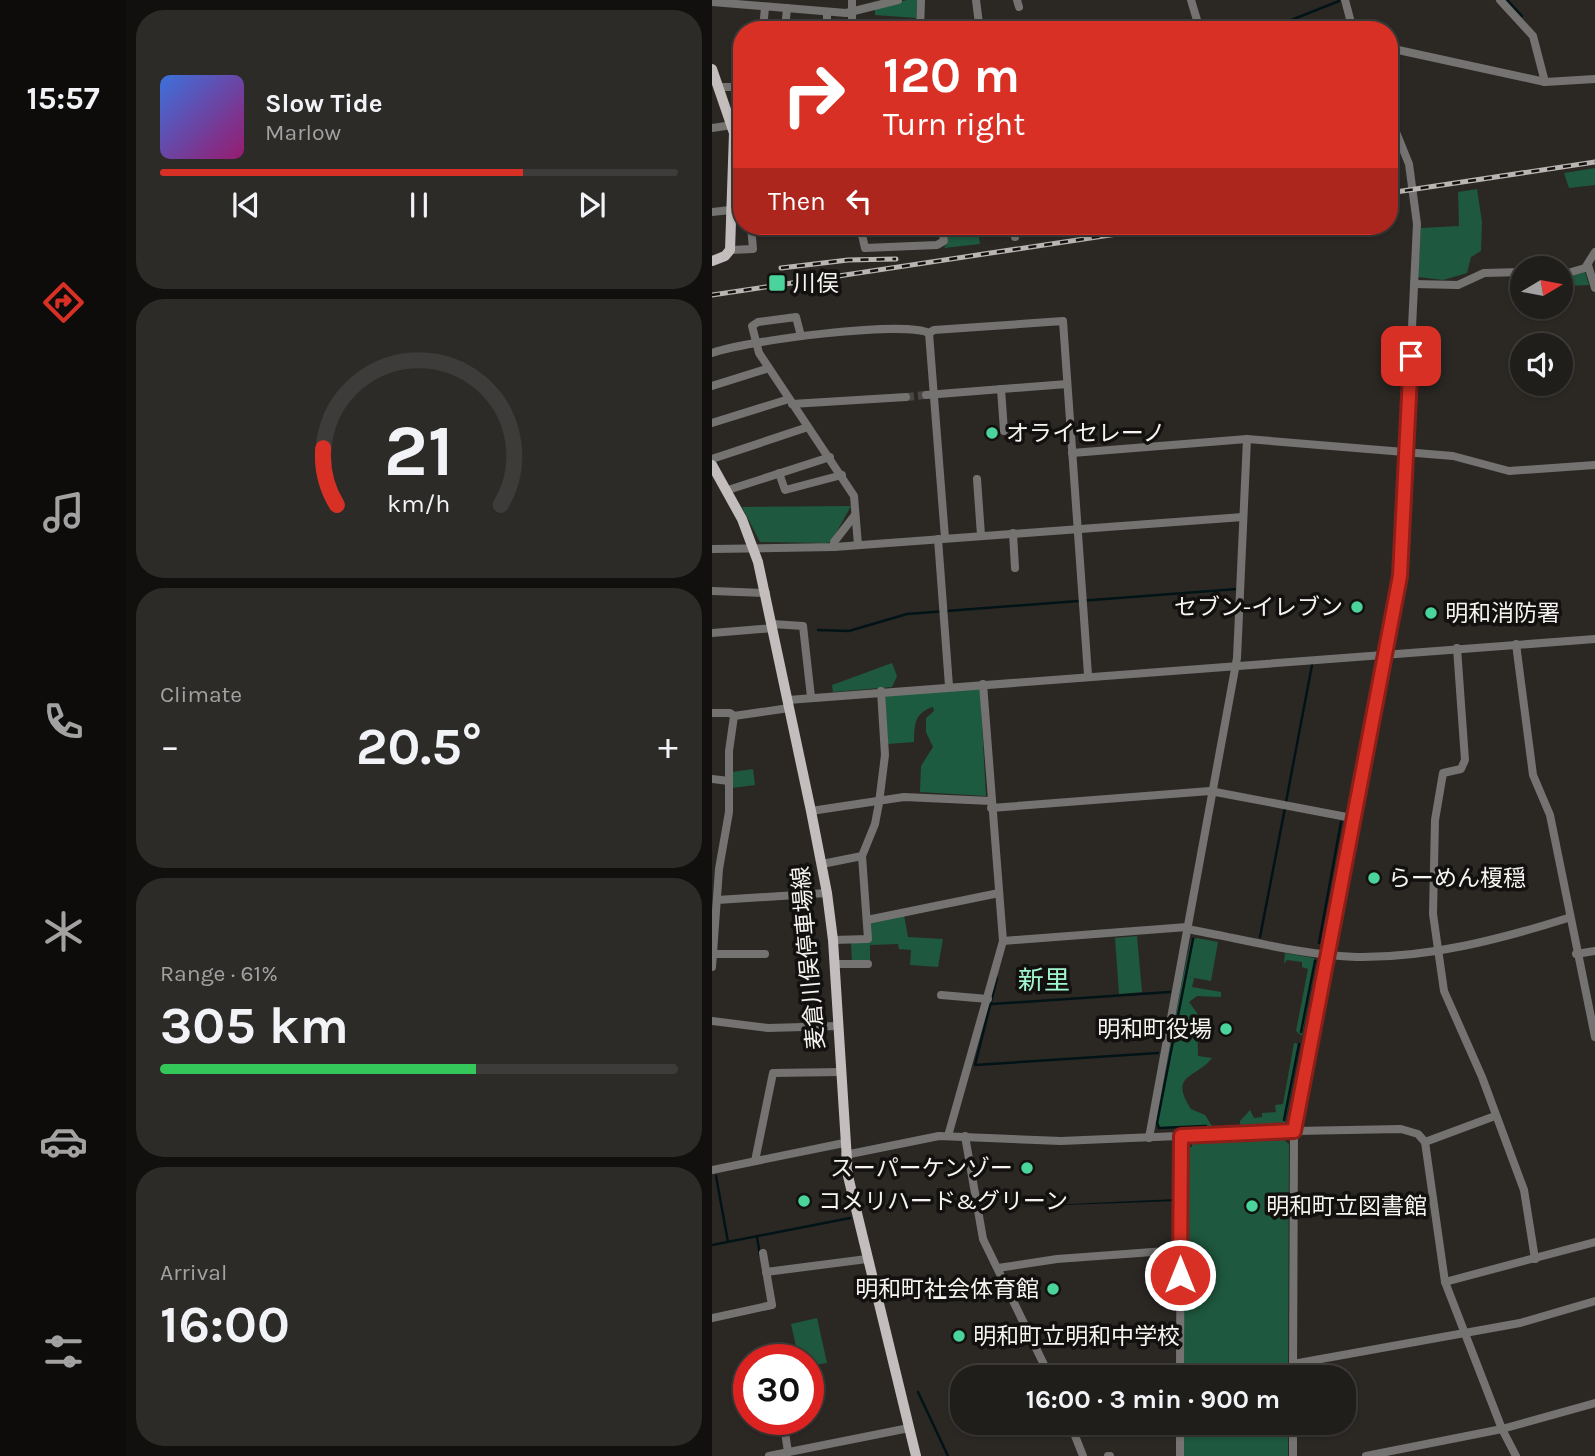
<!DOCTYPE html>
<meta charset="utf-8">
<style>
body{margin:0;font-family:Karla,"Noto Sans JP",sans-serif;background:#2d2b28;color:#f1f3f6;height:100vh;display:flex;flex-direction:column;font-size:26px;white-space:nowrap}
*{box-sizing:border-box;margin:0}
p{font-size:23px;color:#a2a2a3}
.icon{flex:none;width:38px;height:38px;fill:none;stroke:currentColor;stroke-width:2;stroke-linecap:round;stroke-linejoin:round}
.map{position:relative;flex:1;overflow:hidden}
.details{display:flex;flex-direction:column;gap:10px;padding:10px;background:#12100f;width:586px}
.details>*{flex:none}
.guide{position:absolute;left:21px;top:21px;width:665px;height:214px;border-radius:28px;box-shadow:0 2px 5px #0004,0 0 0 2px #3d3c3a;background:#d93025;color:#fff;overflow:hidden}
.needle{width:46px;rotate:80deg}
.buttons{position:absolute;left:798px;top:256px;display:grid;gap:14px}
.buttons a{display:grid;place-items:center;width:63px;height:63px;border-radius:50%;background:#201e1b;box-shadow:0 2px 5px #0004,0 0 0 2px #3d3c3a;font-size:35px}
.speed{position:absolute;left:21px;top:1344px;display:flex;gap:14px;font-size:35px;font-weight:700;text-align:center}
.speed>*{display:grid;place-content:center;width:91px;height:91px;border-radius:50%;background:#201e1b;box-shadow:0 2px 5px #0004,0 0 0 2px #3d3c3a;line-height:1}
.speed .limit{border:10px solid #d22;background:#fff;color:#111}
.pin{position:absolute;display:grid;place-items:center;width:60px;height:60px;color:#fff;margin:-30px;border-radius:14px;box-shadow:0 4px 10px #0006}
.me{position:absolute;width:77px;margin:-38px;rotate:0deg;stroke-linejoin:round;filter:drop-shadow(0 0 5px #0008)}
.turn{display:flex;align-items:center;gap:24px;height:147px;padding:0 35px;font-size:32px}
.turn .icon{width:91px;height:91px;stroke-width:2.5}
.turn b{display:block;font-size:49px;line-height:60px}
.then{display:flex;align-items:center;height:66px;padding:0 35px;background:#0003;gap:14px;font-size:26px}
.big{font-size:52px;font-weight:700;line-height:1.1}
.details .widget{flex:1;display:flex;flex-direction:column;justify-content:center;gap:10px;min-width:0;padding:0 24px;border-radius:28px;background:#2d2b28}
.details .dial{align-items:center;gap:0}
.dial svg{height:182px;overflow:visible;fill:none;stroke:#3d3c3a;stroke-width:7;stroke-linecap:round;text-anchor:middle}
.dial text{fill:#f1f3f6;stroke:none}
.song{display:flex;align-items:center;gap:21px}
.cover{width:84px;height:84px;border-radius:10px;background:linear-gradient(135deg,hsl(220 70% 55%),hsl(320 70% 35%))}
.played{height:7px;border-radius:4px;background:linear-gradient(90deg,#d93025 70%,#3d3c3a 70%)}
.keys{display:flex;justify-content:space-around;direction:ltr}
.heat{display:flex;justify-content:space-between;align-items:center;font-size:38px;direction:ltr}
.charge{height:10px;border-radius:5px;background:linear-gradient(90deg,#34c759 61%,#3d3c3a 0)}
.trip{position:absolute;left:238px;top:1365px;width:406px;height:70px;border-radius:28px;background:#201e1b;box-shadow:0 2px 5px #0004,0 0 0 2px #3d3c3a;font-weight:700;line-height:70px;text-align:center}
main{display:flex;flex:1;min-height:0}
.tab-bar{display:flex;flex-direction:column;width:126px;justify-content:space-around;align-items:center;background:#0d0c0b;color:#a2a2a3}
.tab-bar .icon{width:49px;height:49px}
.tab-bar .selected{color:#d93025}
.tab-bar b{font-size:32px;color:#f1f3f6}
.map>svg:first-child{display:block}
.green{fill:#1e583e}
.forest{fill:#1d5b40}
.water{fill:#021317}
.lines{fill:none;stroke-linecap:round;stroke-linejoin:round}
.stream{stroke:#021317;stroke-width:2.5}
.minor-tunnel{stroke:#494743;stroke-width:8;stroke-dasharray:8 4;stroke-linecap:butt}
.minor{stroke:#757372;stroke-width:8}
.major{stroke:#c3bebd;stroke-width:10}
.rail-casing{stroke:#b8b5b2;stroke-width:5}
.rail{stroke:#12110f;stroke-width:2.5;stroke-dasharray:8;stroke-linecap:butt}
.route-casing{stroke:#8d1f18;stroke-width:18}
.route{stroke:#d93025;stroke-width:12}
.poi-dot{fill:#4ad49c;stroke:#12110f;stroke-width:2.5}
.labels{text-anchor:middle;stroke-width:7;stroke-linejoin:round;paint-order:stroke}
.poi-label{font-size:23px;fill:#f6f4f1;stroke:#12110f;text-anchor:start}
.street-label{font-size:23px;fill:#f6f4f1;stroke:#12110f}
.quarter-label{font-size:26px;fill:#a1f5cd;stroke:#12110f}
</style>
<main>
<nav class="tab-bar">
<b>15:57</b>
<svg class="icon selected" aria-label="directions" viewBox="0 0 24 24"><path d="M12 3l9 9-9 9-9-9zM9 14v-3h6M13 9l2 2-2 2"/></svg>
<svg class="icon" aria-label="music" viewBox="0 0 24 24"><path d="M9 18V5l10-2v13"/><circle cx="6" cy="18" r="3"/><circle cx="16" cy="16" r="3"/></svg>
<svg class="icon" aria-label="phone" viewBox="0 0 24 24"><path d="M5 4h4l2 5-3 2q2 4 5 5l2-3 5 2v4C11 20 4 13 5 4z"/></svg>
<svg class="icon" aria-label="climate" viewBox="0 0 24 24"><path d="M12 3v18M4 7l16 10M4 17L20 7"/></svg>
<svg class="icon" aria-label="car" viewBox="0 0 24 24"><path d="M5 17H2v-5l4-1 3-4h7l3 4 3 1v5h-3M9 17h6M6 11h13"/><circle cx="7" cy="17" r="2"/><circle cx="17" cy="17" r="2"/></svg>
<svg class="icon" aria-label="filters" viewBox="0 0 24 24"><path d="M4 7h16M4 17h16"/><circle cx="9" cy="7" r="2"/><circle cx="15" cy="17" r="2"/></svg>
</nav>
<section class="details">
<div class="widget">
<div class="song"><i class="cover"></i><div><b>Slow Tide</b><p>Marlow</p></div></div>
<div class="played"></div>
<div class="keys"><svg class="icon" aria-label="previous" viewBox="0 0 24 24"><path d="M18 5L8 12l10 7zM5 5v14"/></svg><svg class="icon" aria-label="pause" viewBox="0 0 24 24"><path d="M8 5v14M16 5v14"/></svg><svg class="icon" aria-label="next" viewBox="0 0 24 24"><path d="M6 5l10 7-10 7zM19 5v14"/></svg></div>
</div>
<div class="widget dial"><svg viewBox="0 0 100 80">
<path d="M14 69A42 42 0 1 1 86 69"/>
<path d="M14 69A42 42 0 0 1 8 44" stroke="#d93025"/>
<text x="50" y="56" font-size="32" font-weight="700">21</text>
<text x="50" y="72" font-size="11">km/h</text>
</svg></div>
<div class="widget"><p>Climate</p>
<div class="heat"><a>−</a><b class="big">20.5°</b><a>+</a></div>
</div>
<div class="widget"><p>Range · 61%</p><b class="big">305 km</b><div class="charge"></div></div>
<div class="widget"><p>Arrival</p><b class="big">16:00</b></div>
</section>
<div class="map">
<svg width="883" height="1456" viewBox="0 0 883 1456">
<rect width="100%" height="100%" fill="#2b2824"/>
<g class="green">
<path d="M883,168V185L857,188L852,173Z"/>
<path d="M765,189L770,222L769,251L759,257L755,273L731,280L706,277L709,228L747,226L746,192Z"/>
<path d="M234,226H265L268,244L232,248L236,242Z"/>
<path d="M873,272L877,285L853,286L852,278Z"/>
<path d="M139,506L119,542L114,543L48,542L30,507Z"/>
<path d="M180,663L185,676L180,687L121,692L120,685Z"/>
<path d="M41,769L43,785L20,788V772Z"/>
<path d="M192,915L196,937L231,939L226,967L198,965L199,950L187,949L186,944L158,945V962L140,963L139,943L157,942L159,923Z"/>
<path d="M425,936L430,992L407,994L403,938Z"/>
<path d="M485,938L506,942L499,981L471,976L479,940Z"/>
<path d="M573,953L602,958L604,963L590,1036L584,1031L596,969L590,967V962L575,960L572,964Z"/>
<path d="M582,1043L588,1044L573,1124L528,1126V1121L538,1110L542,1118L550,1117V1113L564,1112L563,1105L571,1104Z"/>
<path d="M572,1140L577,1144L576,1377H472V1147H480V1143Z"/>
<path d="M105,1318L115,1363L96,1366V1360H87L79,1324Z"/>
<rect x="472" y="1423" width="104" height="33"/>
</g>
<g class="forest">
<path d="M195,0H205L204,18L163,15V8Z"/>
<path d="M268,689L274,796L208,792L209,766L221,747L214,732V718L222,711L221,707C203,712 202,725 202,742L176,744L173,695Z"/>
<path d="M471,976L482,978L480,987L509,992V997L485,996L477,1002L485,1013L486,1056L500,1058C485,1078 456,1074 479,1109L493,1115L500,1126L447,1129L444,1123Z"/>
</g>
<path class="water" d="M464,1199L465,1201L272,1208Z"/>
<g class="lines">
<g class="stream">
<path d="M795,0L810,16"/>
<path d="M554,30L627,1"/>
<path d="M21,93H30"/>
<path d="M106,630L137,631L195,614L525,589"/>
<path d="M574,802L600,665"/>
<path d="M548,937L573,808"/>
<path d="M481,939L445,1123L447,1128L494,1126"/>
<path d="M607,943L629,822"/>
<path d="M285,978L263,1065L446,1053"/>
<path d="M280,1004L458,992"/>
<path d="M589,1032L603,961"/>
<path d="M572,1120L587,1044"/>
<path d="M4,1176L16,1242"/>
<path d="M45,1237L48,1255"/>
<path d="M0,1245L138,1218"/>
<path d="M206,1392L236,1456"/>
</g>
<path class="minor-tunnel" d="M194,397L214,395"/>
<g class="minor">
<path d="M140,0V30"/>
<path d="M264,0L267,24"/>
<path d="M305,0L307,7"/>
<path d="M479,0L488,30"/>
<path d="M633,0L641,30"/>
<path d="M788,0L821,36L833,82"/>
<path d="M0,2L134,13L186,0"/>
<path d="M378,24L379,30"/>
<path d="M347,28V30"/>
<path d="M51,30L53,7"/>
<path d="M73,30L75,8"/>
<path d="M115,30V12"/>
<path d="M208,30L209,0"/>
<path d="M677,48L833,82L883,79"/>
<path d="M7,87H30"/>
<path d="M0,128L20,125"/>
<path d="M19,200H30"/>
<path d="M0,212L18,210"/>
<path d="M148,226L153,248L225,245L232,241L230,226"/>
<path d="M301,226L303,237"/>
<path d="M18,250L41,249L39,226"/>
<path d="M876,265L883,288"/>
<path d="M849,275L873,268L883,252"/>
<path d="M702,284L746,285L772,273L810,272"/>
<path d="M217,333L233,538"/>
<path d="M89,336L84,317L46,322L40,326L47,353L142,496L146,545"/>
<path d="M0,353C32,341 192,320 217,333L222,330L351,321L376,675"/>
<path d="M0,386L57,368"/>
<path d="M289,389L292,431"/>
<path d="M214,395L355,384"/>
<path d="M80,404L194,397"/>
<path d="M0,423L77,399"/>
<path d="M360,453L535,439L741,456L797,471L883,465"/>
<path d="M0,459L96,427"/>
<path d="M67,473L73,490L130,475"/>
<path d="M265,479L269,535"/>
<path d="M16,490L118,457"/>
<path d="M301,533L303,568"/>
<path d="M226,539L237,686"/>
<path d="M122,547V542L143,515"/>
<path d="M0,549L122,547L531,517"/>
<path d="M1,591L54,593"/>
<path d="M60,624L91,626L99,697"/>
<path d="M0,633L61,628"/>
<path d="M804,644L821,775L838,815L883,1037"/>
<path d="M745,648L753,760L749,769L731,773L723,820L721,914L732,991L770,1077L812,1190L823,1259"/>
<path d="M76,700L883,639"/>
<path d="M0,713H18L22,716L77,708"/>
<path d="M0,779L17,781"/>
<path d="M279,808L498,791L640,818"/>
<path d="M99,811L192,797L279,801"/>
<path d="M110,864L150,856"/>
<path d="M5,900L115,893"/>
<path d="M155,920L287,893"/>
<path d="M475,929C531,939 589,955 645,957C717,958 789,939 856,918"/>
<path d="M121,940L156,939L150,856L163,824L167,803L173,755L169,691"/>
<path d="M291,941L475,927"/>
<path d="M1,954H53"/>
<path d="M864,954L883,951"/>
<path d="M122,964H156"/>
<path d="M0,967L7,869L17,812V751L22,716"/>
<path d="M229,995L276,999"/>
<path d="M0,1021L56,1028L126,1026"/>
<path d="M236,1136L291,941L271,684"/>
<path d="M253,1136L271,1239L338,1377"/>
<path d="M437,1138L525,658L535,439"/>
<path d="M713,1142L783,1116"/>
<path d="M133,1155L227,1136L349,1141L582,1131L688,576L705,224L697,164L677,115"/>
<path d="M43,1161L61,1073L128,1072"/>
<path d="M0,1170L132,1143"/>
<path d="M286,1268L345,1259L468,1250"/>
<path d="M54,1272L155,1259"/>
<path d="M733,1282L883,1242"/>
<path d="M0,1318L60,1305L51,1253"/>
<path d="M581,1364L808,1323L883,1301"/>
<path d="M468,1377L469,1136"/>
<path d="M581,1377L582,1131L689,1129L706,1134L713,1142L733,1282L790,1429L804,1456"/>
<path d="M71,1419L76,1452"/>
<path d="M358,1423L371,1456"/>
<path d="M57,1456L197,1428"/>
<path d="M396,1456H398"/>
<path d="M468,1456V1423"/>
<path d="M581,1456V1423"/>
<path d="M654,1456L790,1429L883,1403"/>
</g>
<g class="major">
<path d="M0,69L22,133L18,250L13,256L0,261"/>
<path d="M0,465L30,519L46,562L99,811L115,893L121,940L136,1176L204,1456"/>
</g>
<defs>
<g id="rail">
<path d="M677,193L883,162"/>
<path d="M69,268L136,260L184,259"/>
<path d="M0,295L458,226"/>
</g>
</defs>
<use href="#rail" class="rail-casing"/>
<use href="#rail" class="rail"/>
</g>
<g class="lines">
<defs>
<path id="route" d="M468,1275L469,1136L582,1131L688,576L699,356"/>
</defs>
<use href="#route" class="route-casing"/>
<use href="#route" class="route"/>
</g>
<g class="poi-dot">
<rect x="56" y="274" width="18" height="18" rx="3.5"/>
<circle cx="280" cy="433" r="7"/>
<circle cx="645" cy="607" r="7"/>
<circle cx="719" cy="613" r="7"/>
<circle cx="662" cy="878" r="7"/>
<circle cx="514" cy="1029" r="7"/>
<circle cx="315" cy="1168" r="7"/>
<circle cx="92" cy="1201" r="7"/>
<circle cx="540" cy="1206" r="7"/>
<circle cx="341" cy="1289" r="7"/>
<circle cx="247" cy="1336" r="7"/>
</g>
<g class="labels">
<g class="poi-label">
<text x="81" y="291">川俣</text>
<text x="294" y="441">オライセレーノ</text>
<text x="631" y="615" text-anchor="end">セブン-イレブン</text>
<text x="733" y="621">明和消防署</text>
<text x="676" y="886">らーめん榎穏</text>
<text x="500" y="1037" text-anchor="end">明和町役場</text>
<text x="301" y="1176" text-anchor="end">スーパーケンゾー</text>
<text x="106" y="1209">コメリハード&amp;グリーン</text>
<text x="554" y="1214">明和町立図書館</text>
<text x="327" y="1297" text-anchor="end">明和町社会体育館</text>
<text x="261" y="1344">明和町立明和中学校</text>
</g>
<g class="street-label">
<text transform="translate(96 958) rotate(-95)" y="8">麦倉川俣停車場線</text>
</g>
<g class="quarter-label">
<text x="332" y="989">新里</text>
</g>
</g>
</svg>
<div class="buttons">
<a><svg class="needle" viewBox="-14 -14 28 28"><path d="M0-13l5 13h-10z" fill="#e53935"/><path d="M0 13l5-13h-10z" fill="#a2a2a3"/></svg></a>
<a><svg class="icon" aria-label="sound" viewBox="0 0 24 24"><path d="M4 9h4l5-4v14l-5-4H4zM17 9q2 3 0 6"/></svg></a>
</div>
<div class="speed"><div class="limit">30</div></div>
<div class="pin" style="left:699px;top:356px;background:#d93025"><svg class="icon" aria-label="arrive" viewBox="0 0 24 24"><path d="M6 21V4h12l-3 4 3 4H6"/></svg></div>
<svg class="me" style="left:468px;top:1275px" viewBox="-20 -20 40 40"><circle r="17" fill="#d93025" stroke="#fff" stroke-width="3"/><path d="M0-11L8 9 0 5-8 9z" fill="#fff"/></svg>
<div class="trip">16:00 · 3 min · 900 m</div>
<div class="guide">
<div class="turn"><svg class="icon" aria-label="right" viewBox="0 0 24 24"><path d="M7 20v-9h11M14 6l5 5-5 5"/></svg><div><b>120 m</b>Turn right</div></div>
<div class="then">Then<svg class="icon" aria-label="left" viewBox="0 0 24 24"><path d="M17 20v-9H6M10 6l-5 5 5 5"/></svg></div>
</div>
</div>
</main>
